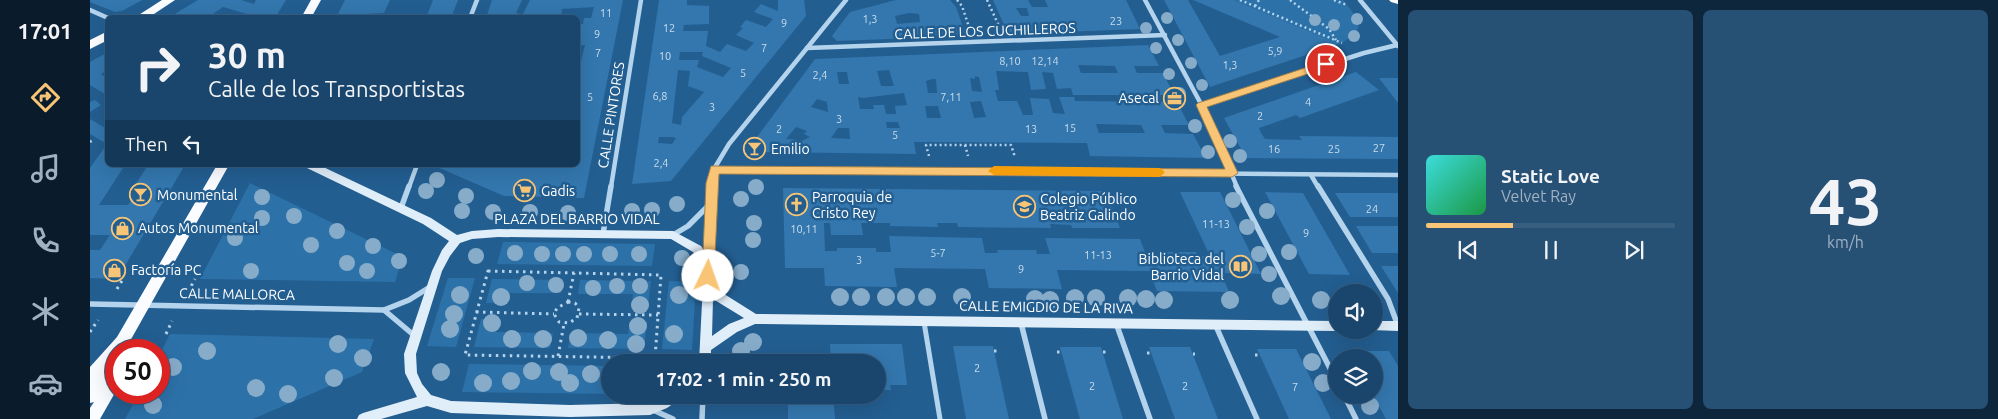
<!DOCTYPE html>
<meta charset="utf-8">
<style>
body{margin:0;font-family:Ubuntu,sans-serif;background:#275075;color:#f1f3f6;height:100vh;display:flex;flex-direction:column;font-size:19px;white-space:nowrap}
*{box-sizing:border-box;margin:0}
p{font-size:16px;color:#9fb1c2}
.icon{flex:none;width:28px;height:28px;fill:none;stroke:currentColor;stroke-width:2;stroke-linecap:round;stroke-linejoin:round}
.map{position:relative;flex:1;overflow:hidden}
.sheet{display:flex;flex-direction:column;gap:10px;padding:10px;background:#0e263c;width:600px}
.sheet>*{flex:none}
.hud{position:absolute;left:15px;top:15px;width:475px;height:152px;border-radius:8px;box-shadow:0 5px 20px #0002,0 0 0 1px #385e80;background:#1a466d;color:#f1f3f6;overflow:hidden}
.buttons{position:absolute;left:1238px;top:284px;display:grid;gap:10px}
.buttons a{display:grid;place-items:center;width:55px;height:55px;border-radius:50%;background:#1a466d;box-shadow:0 5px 20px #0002,0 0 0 1px #385e80;font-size:25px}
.speed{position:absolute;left:15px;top:339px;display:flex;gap:10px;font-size:25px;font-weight:700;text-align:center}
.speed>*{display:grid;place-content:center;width:65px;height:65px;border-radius:50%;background:#1a466d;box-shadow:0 5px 20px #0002,0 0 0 1px #385e80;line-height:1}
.speed .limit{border:8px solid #d22;background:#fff;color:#111}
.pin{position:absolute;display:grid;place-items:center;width:42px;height:42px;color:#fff;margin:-21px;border:2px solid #fff;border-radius:50%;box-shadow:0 1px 5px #0007}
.me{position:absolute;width:55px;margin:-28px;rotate:3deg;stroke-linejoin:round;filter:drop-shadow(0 0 4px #0008)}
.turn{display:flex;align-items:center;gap:18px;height:105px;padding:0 20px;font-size:22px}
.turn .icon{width:65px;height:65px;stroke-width:2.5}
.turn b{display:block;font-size:35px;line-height:42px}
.then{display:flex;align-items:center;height:48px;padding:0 20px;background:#0003;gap:10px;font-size:19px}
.sheet .widget{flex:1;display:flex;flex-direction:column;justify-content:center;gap:8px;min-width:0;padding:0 18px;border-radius:8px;background:#275075}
.sheet .dial{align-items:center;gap:0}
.dial b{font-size:65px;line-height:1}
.song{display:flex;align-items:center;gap:15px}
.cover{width:60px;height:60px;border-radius:8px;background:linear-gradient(135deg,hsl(180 70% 55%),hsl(140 70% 35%))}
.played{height:5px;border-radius:2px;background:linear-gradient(90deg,#f8c576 35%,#385e80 35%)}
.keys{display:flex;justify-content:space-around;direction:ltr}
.sheet .tiles{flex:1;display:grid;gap:10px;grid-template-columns:repeat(2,1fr)}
.trip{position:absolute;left:511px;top:354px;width:285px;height:50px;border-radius:25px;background:#1a466d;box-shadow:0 5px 20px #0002,0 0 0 1px #385e80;font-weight:700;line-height:50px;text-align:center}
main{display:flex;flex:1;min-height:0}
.dock{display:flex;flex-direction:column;width:90px;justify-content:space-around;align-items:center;background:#0a1c2c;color:#9fb1c2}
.dock .icon{width:35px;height:35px}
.dock .selected{color:#f8c576}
.dock b{font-size:22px;color:#f1f3f6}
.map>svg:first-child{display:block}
.green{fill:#2c72a9}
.building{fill:#3377ae;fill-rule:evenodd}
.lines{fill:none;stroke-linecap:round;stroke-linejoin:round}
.path-far1{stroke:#b4d3ec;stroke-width:2.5;stroke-dasharray:2 3;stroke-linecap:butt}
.path{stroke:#b4d3ec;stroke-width:3;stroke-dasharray:2.5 4.5;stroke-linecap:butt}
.pedestrian{stroke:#b4d3ec;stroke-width:5}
.minor-far1{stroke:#b4d3ec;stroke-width:4.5}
.minor{stroke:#b4d3ec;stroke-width:5.5}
.secondary{fill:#e0eefa;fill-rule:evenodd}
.primary{fill:#fafcff;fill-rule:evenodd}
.trunk{fill:#fcfeff;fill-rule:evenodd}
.tree{fill:#87acca}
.route{fill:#f8c576;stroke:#a1804d}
.slow{fill:#f59e0b}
.labels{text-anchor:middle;stroke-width:5;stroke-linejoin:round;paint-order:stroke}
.number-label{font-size:11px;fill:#ccddeb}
.street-label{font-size:14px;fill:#fff;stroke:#235e91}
.poi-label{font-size:14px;fill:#fff;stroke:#235e91;text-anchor:start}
</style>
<main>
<nav class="dock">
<b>17:01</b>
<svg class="icon selected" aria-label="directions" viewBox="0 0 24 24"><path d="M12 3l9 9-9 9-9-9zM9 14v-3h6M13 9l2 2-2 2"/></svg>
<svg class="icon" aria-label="music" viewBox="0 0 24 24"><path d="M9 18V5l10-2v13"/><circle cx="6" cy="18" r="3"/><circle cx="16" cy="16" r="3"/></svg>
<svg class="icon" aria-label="phone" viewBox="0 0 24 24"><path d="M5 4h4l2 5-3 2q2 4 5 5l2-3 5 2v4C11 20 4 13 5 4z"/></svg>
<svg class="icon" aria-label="climate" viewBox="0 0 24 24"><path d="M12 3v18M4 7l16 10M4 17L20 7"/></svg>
<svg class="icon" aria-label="car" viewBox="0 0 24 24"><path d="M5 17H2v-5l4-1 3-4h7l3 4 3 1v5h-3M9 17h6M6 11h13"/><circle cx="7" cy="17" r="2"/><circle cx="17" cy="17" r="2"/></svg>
</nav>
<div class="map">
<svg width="1308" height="419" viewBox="0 0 1308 419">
<rect width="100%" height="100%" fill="#235e91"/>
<g class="green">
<path d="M1144,0H1253C1270,21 1278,30 1249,44Z"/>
<path d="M160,183L313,257L305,282L110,279Z"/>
<path d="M413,242L565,244L562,266L407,264Z"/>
<path d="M358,278H385L366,347L337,346Z"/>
<path d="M402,279L473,280L471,293H416L413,303H396Z"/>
<path d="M490,280L561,281L558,306L542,305L543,294H488Z"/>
<path d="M579,281L606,282L602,350L572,349Z"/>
<path d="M391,319H409L406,332L463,333L460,348L384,347Z"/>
<path d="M540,321L557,322L554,349L478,348L481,333L538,334Z"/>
<path d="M80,334L284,339L272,372L163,419H35L49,393L69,392V356Z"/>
<path d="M379,364L520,366V394L372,392Z"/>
</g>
<g class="building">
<path d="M0,0H52L32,11L25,12L0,2Z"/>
<path d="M108,0H151L164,4L166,0H196L185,18H152L157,14L133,7L123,14L131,18H78Z"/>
<path d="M255,0H300L294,13L275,14L273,18H246Z"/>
<path d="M343,0H368L361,18H336Z"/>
<path d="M402,0H432L426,13L430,14L429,18H396Z"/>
<path d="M440,0H533L494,198L414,196L347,167L348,165H415L421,168H466L467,165H488V77L490,68L488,67V62L491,61L495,45L488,46V24H493L494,18H501L504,7L472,9L471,18H452L453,14H433Z"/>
<path d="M569,0H597V5L619,6V24L594,25L593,31H618L616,46L630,52L637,44L656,51L664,43L646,35L653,28L650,27L656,20L676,27L683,19L664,12L671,4L688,11V0H714L716,16L581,181L542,184ZM590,52H613L612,56L641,68L633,77L607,67L609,60H589ZM588,70L600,71L598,86L614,92L592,117L591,125L582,123ZM569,137H582L586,138L582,144L568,143Z"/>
<path d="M806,0H860L866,7L876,36L747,41L742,36L760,12ZM819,13L829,14L830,22L807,24L805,16Z"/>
<path d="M903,0H938L942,7H958L955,0H1036L1050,29L918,34ZM926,8H937L939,16H931Z"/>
<path d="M1074,0H1098L1130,56L1190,37L1103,0H1144L1249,44L1120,87Z"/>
<path d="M1058,45L1069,66H1044L1047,73H1073L1084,95H983L981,88L967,89L963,73L952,72L956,89L941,90L938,72L906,71L909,90H905L908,101H927L933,115H943L940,98L959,99L963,113L975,114L969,97H984L985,101L1087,102L1099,125H1071L1075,133L1103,134L1116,158L1000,156L997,143L824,142L826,154L667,152L661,145L725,59ZM988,65L1025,66L1028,73H991ZM799,70L804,86H791L787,71ZM747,72H757L759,84H749ZM885,76L889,77L892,92L882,91L880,78L885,79ZM842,79H846L847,93H838L836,81ZM814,93L817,105L805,106L806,114H796L794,105H783L784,109H770L768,97L773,98ZM727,99L737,102L738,112L721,107ZM891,101L896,117L884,118L880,102ZM835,106H848L851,118H837ZM796,122H808L810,128H797ZM1006,124L1051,125L1055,133H1009ZM706,127L717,131L714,134L720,137L708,143V140L696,139ZM748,128H759L760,139L741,138Z"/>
<path d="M18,52V70L11,74L18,79V93L15,94L0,85V62Z"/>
<path d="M1266,72L1289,90L1210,118L1206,115L1169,128L1171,133L1175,139L1212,140L1209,136L1308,137V159L1156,158L1134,118Z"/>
<path d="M1289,78H1308V103Z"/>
<path d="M5,100L11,105L0,112V102Z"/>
<path d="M0,119L15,128L18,126V165H35L9,205H38L48,191L42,190L58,165H95L27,279L0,278V250H10L20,235H0V168L17,144L0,134Z"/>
<path d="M693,188L1016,191L1030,228H982L981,225L960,224L961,228L868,227L867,223H847L848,227L800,226V223H771L773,235H741L740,223H734L735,251H747V248H786V252H801L799,236L892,238L895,253H908L907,250H946L947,254H960L955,238L1050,239L1056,255H1069L1067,252H1106L1108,256H1120L1090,192H1130L1171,274L1131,273L1139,292L1067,291L1059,271L967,270L972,289L899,288L895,269L804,268L807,287L735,286L734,268H695Z"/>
<path d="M1175,192L1213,193L1260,275L1219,274Z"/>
<path d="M1245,193H1308V217H1260Z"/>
<path d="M1266,226H1308V253H1282Z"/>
<path d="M1291,266H1308V293Z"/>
<path d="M740,344H812L817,385H800L801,390H788V362H741Z"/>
<path d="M863,346H903L919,419H876Z"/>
<path d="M970,347H1011L1033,419H990Z"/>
<path d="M1059,347H1100L1128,419H1085Z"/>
<path d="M1167,349H1206L1241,419H1199Z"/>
<path d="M1259,351H1299L1308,366V419H1296L1283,395L1284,358H1262Z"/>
<path d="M698,395H743L745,419H698Z"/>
</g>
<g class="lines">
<g class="path-far1">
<path d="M867,0L872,6L879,27"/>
<path d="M897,0L909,26"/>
<path d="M1150,0L1252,43"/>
<path d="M1200,0L1239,29L1246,40"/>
<path d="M1244,0L1257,5"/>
<path d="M1165,6L1169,0"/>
<path d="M0,142L3,140"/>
<path d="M875,145L878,156"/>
<path d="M839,156L836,145H921L925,157"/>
</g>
<g class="path">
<path d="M398,271L571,275L565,358L375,355Z"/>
<path d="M27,289L33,279"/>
<path d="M98,292L105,279"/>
<path d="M478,302L485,303L489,308L487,318L479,323L469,322L464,314L467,308Z"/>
<path d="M478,302L484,273"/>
<path d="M386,312L464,314"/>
<path d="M489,314L568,315"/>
<path d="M0,332L8,320"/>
<path d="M76,334L82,321"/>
<path d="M904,351H907"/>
<path d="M967,352H972"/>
<path d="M1013,352H1016"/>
<path d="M1057,353H1062"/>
<path d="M1103,354H1105"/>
<path d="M1165,355H1170"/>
<path d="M468,356L474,324"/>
</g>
<path class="pedestrian" d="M834,322L850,419"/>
<g class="minor-far1">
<path d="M1055,0L1118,117L1147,187"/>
<path d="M1270,0L1308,46"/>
<path d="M0,10L18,18"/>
<path d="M380,18L387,0"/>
<path d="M717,48L1075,35"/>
<path d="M1111,105L1274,53L1307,45"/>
<path d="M624,169L1308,175"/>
<path d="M1221,175L1228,187"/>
<path d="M319,187L327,165"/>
<path d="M521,187L551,0"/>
<path d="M621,187L624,169L639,144L756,0"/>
</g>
<g class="minor">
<path d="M1146,186L1246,380"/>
<path d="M1228,186L1298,299L1308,326"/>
<path d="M311,208L319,186"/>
<path d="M513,234L521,186"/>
<path d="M583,235L598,226L620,204"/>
<path d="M619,261L621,186"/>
<path d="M0,304L294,310L319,300L340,287"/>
<path d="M294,310L326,337"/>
<path d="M931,323L955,419"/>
<path d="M1026,323L1060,419"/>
<path d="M1125,324L1167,419"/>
<path d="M1254,395L1266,419"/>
<path d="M563,410L583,419"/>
<path d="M612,419L613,395"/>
</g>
<g class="secondary">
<path d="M215,165H229L341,218L367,235L382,231L408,229L583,231L611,246L624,263L623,287L666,314L1246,321V330H1249L1246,331L665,324L647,332L621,350V362H609L614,264L603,252L581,239L408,237L382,239L370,243L360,256L352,271L326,354L327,373L332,384L341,395L361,401L480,405L560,403L576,395H592L590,399L577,408L560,415L480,417L361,413L337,406L291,419H267L269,415L273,413L327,397L315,373L314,354L342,271L352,250L359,241L333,224L217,168ZM623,299L654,318L639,324L622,336Z"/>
<path d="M1284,321H1308V331L1281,330H1284Z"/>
</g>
<g class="primary">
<path d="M221,0H231L221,18H211Z"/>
<path d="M1299,0H1308V4L1301,2Z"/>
<path d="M127,165H139L35,350H26V357L21,363H26V391L10,419H0V408L4,402L0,403V367L27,337Z"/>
</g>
<g class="trunk">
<path d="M72,0H85L58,18H44Z"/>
<path d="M18,31V40L0,49V40Z"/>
</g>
</g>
<g class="tree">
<circle cx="1077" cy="18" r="6"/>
<circle cx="1267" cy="19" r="6"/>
<circle cx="1225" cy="20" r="6"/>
<circle cx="1244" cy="25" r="6"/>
<circle cx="1056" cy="28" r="6"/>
<circle cx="1264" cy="36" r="6"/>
<circle cx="1088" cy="40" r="6"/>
<circle cx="1066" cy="48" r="6"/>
<circle cx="1101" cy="63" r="6"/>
<circle cx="1079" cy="74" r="6"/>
<circle cx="1112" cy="85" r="6"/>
<circle cx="1089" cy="94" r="7"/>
<circle cx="1105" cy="126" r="7"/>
<circle cx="1140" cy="141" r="7"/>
<circle cx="1118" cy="152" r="7"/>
<circle cx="1150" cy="156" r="7"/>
<circle cx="347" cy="180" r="8"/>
<circle cx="666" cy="187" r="8"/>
<circle cx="336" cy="191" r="8"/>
<circle cx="376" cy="196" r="8"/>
<circle cx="172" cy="197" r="8"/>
<circle cx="651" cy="199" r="8"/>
<circle cx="1143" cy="200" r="8"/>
<circle cx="587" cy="204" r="8"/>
<circle cx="562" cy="210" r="8"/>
<circle cx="372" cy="211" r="8"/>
<circle cx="542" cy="211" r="8"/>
<circle cx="1177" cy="211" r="8"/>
<circle cx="403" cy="212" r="8"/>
<circle cx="440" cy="212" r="8"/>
<circle cx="478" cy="213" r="8"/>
<circle cx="204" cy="216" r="8"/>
<circle cx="172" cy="218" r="8"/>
<circle cx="664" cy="223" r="8"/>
<circle cx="1157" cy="227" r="8"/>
<circle cx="247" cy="231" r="8"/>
<circle cx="145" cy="238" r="8"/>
<circle cx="663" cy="240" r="8"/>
<circle cx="221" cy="245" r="8"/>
<circle cx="283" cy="246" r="8"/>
<circle cx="1199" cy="252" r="8"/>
<circle cx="425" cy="253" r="8"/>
<circle cx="452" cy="254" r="8"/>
<circle cx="473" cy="254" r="8"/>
<circle cx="494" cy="254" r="8"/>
<circle cx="520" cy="254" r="8"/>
<circle cx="549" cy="254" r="8"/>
<circle cx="1169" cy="254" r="8"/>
<circle cx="386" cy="256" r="8"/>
<circle cx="592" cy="258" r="8"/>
<circle cx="309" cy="261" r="8"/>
<circle cx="257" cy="263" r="8"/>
<circle cx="161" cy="271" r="8"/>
<circle cx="277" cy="271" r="8"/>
<circle cx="651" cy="272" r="8"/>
<circle cx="1179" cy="274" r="8"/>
<circle cx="437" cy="283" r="8"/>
<circle cx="466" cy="285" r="8"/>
<circle cx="527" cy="286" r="8"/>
<circle cx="550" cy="286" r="8"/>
<circle cx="503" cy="288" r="8"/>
<circle cx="370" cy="295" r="9"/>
<circle cx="589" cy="295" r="9"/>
<circle cx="1191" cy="296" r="9"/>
<circle cx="411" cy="297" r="9"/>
<circle cx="750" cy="297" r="9"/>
<circle cx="771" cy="297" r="9"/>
<circle cx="796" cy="297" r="9"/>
<circle cx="816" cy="297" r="9"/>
<circle cx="837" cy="297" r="9"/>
<circle cx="872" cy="297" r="9"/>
<circle cx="985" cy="298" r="9"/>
<circle cx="1006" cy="298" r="9"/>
<circle cx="1038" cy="298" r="9"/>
<circle cx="945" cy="299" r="9"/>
<circle cx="1056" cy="299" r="9"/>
<circle cx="960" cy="300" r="9"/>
<circle cx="1074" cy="300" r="9"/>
<circle cx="1140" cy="300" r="9"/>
<circle cx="1231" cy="300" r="9"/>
<circle cx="550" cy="305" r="9"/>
<circle cx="364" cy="314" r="9"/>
<circle cx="402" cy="323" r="9"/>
<circle cx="548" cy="326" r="9"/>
<circle cx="360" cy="329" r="9"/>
<circle cx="584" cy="334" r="9"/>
<circle cx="488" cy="338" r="9"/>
<circle cx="422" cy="339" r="9"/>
<circle cx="453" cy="339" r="9"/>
<circle cx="518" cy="340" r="9"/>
<circle cx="663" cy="342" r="9"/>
<circle cx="248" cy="344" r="9"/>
<circle cx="546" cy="344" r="9"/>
<circle cx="117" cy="351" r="9"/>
<circle cx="651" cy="351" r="9"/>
<circle cx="273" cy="358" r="9"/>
<circle cx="1222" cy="362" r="9"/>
<circle cx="83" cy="367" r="9"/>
<circle cx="442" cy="371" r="9"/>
<circle cx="351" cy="372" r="9"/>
<circle cx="469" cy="372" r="9"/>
<circle cx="501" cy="374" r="9"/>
<circle cx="244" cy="378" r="9"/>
<circle cx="421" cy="381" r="9"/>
<circle cx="393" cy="383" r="9"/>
<circle cx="480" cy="383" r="9"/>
<circle cx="1233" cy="383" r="9"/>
<circle cx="166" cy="388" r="9"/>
<circle cx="198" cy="394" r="9"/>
<circle cx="63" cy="405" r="9"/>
<circle cx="1280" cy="406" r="9"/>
</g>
<path class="route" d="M1236,61L1241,64L1239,67L1117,107L1148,173L1142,177L629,174L624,276L622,279L618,281L614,279L612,276L616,183L621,166L1135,169L1106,105L1108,103Z"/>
<path class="slow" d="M904,166L1070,168L1075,172L1070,177L904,175L898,171Z"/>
<defs>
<symbol id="office-ring" viewBox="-11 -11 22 22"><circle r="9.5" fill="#235e91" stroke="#f8c576" stroke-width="1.5"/><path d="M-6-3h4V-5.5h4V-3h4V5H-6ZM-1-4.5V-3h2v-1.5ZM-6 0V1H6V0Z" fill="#f8c576"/></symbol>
<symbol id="bar-ring" viewBox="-11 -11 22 22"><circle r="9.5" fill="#235e91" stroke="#f8c576" stroke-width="1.5"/><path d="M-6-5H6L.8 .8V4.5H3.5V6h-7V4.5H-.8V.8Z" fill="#f8c576"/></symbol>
<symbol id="supermarket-ring" viewBox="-11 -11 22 22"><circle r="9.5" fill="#235e91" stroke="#f8c576" stroke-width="1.5"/><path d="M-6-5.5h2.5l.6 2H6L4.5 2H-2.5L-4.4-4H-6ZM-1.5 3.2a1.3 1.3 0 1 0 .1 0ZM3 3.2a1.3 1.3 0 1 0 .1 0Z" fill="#f8c576"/></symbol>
<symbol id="church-ring" viewBox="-11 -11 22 22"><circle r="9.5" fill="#235e91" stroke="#f8c576" stroke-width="1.5"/><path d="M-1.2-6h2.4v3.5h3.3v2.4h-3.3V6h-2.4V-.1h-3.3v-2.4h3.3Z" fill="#f8c576"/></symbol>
<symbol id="school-ring" viewBox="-11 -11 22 22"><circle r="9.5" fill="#235e91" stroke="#f8c576" stroke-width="1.5"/><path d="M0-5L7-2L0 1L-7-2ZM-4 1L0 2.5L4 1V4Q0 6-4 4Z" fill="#f8c576"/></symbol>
<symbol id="shop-ring" viewBox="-11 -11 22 22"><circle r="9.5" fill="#235e91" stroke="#f8c576" stroke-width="1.5"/><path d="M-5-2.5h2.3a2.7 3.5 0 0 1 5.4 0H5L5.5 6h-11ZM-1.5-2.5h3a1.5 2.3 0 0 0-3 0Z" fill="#f8c576"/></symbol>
<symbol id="library-ring" viewBox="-11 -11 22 22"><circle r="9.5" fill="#235e91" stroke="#f8c576" stroke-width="1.5"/><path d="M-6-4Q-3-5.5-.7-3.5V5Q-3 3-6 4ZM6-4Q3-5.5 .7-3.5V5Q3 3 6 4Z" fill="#f8c576"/></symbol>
</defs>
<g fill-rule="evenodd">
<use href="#office-ring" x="1072" y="86" width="25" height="25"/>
<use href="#bar-ring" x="652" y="136" width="25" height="25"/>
<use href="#supermarket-ring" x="422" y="178" width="25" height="25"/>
<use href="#bar-ring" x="38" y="182" width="25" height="25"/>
<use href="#church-ring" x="694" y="192" width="25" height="25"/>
<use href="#school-ring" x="922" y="194" width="25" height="25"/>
<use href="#shop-ring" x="20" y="216" width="25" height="25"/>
<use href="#library-ring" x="1138" y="254" width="25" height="25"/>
<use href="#shop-ring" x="12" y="258" width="25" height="25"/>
</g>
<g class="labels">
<g class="number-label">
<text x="516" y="17">11</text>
<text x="780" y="23">1,3</text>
<text x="1026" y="25">23</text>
<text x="694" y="27">9</text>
<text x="579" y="32">12</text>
<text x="507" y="38">9</text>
<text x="674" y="52">7</text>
<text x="1185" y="55">5,9</text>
<text x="508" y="57">7</text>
<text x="575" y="60">10</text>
<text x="920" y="65">8,10</text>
<text x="955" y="65">12,14</text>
<text x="1140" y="69">1,3</text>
<text x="653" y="77">5</text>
<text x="730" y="79">2,4</text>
<text x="570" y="100">6,8</text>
<text x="500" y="101">5</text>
<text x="861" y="101">7,11</text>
<text x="1218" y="106">4</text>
<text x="622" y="111">3</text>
<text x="1170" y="120">2</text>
<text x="749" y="123">3</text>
<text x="980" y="132">15</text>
<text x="689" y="133">2</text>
<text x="941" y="133">13</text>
<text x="805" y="139">5</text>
<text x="1289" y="152">27</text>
<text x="1184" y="153">16</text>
<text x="1244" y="153">25</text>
<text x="571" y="167">2,4</text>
<text x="1282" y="213">24</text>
<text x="1126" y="228">11-13</text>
<text x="714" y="233">10,11</text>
<text x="1216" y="237">9</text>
<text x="848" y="257">5-7</text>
<text x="1008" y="259">11-13</text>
<text x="769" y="264">3</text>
<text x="931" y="273">9</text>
<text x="887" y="372">2</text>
<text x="1002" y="390">2</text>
<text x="1095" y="390">2</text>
<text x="1205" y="391">7</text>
</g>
<g class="street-label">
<text transform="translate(895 31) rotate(-2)" y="5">CALLE DE LOS CUCHILLEROS</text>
<text transform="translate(521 115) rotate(-81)" y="5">CALLE PINTORES</text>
<text x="487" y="224">PLAZA DEL BARRIO VIDAL</text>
<text transform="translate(147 294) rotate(1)" y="5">CALLE MALLORCA</text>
<text transform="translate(956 307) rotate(1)" y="5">CALLE EMIGDIO DE LA RIVA</text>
</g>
<g class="poi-label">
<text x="1069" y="103" text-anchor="end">Asecal</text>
<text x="681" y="154">Emilio</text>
<text x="451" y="196">Gadis</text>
<text x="67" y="200">Monumental</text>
<text x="722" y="202">Parroquia de<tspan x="722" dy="16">Cristo Rey</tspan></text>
<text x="950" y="204">Colegio Público<tspan x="950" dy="16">Beatriz Galindo</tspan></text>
<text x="48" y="233">Autos Monumental</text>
<text x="1134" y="264" text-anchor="end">Biblioteca del<tspan x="1134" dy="16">Barrio Vidal</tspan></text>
<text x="41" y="275">Factoría PC</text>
</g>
</g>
</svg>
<div class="buttons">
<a><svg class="icon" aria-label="sound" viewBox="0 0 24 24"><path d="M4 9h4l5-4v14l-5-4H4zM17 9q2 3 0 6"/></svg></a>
<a><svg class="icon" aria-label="layers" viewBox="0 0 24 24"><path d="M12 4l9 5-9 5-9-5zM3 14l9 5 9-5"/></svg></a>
</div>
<div class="speed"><div class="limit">50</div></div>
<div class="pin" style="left:1236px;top:64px;background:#d93025"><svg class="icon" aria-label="arrive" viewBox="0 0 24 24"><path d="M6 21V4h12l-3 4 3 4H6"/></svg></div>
<svg class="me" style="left:618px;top:276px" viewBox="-20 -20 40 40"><circle r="19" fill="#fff"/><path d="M0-13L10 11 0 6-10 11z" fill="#f8c576"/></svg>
<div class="trip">17:02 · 1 min · 250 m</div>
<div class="hud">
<div class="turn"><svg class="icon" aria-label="right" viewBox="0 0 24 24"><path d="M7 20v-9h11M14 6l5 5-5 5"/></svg><div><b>30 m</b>Calle de los Transportistas</div></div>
<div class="then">Then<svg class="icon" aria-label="left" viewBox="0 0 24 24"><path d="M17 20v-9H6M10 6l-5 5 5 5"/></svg></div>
</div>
</div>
<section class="sheet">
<div class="tiles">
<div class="widget">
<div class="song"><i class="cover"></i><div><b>Static Love</b><p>Velvet Ray</p></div></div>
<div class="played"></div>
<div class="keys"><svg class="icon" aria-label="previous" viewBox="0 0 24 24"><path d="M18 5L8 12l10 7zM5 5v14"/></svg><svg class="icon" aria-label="pause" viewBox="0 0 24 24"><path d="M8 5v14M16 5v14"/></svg><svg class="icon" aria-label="next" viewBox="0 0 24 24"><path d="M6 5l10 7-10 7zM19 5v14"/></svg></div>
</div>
<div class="widget dial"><b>43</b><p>km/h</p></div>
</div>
</section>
</main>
